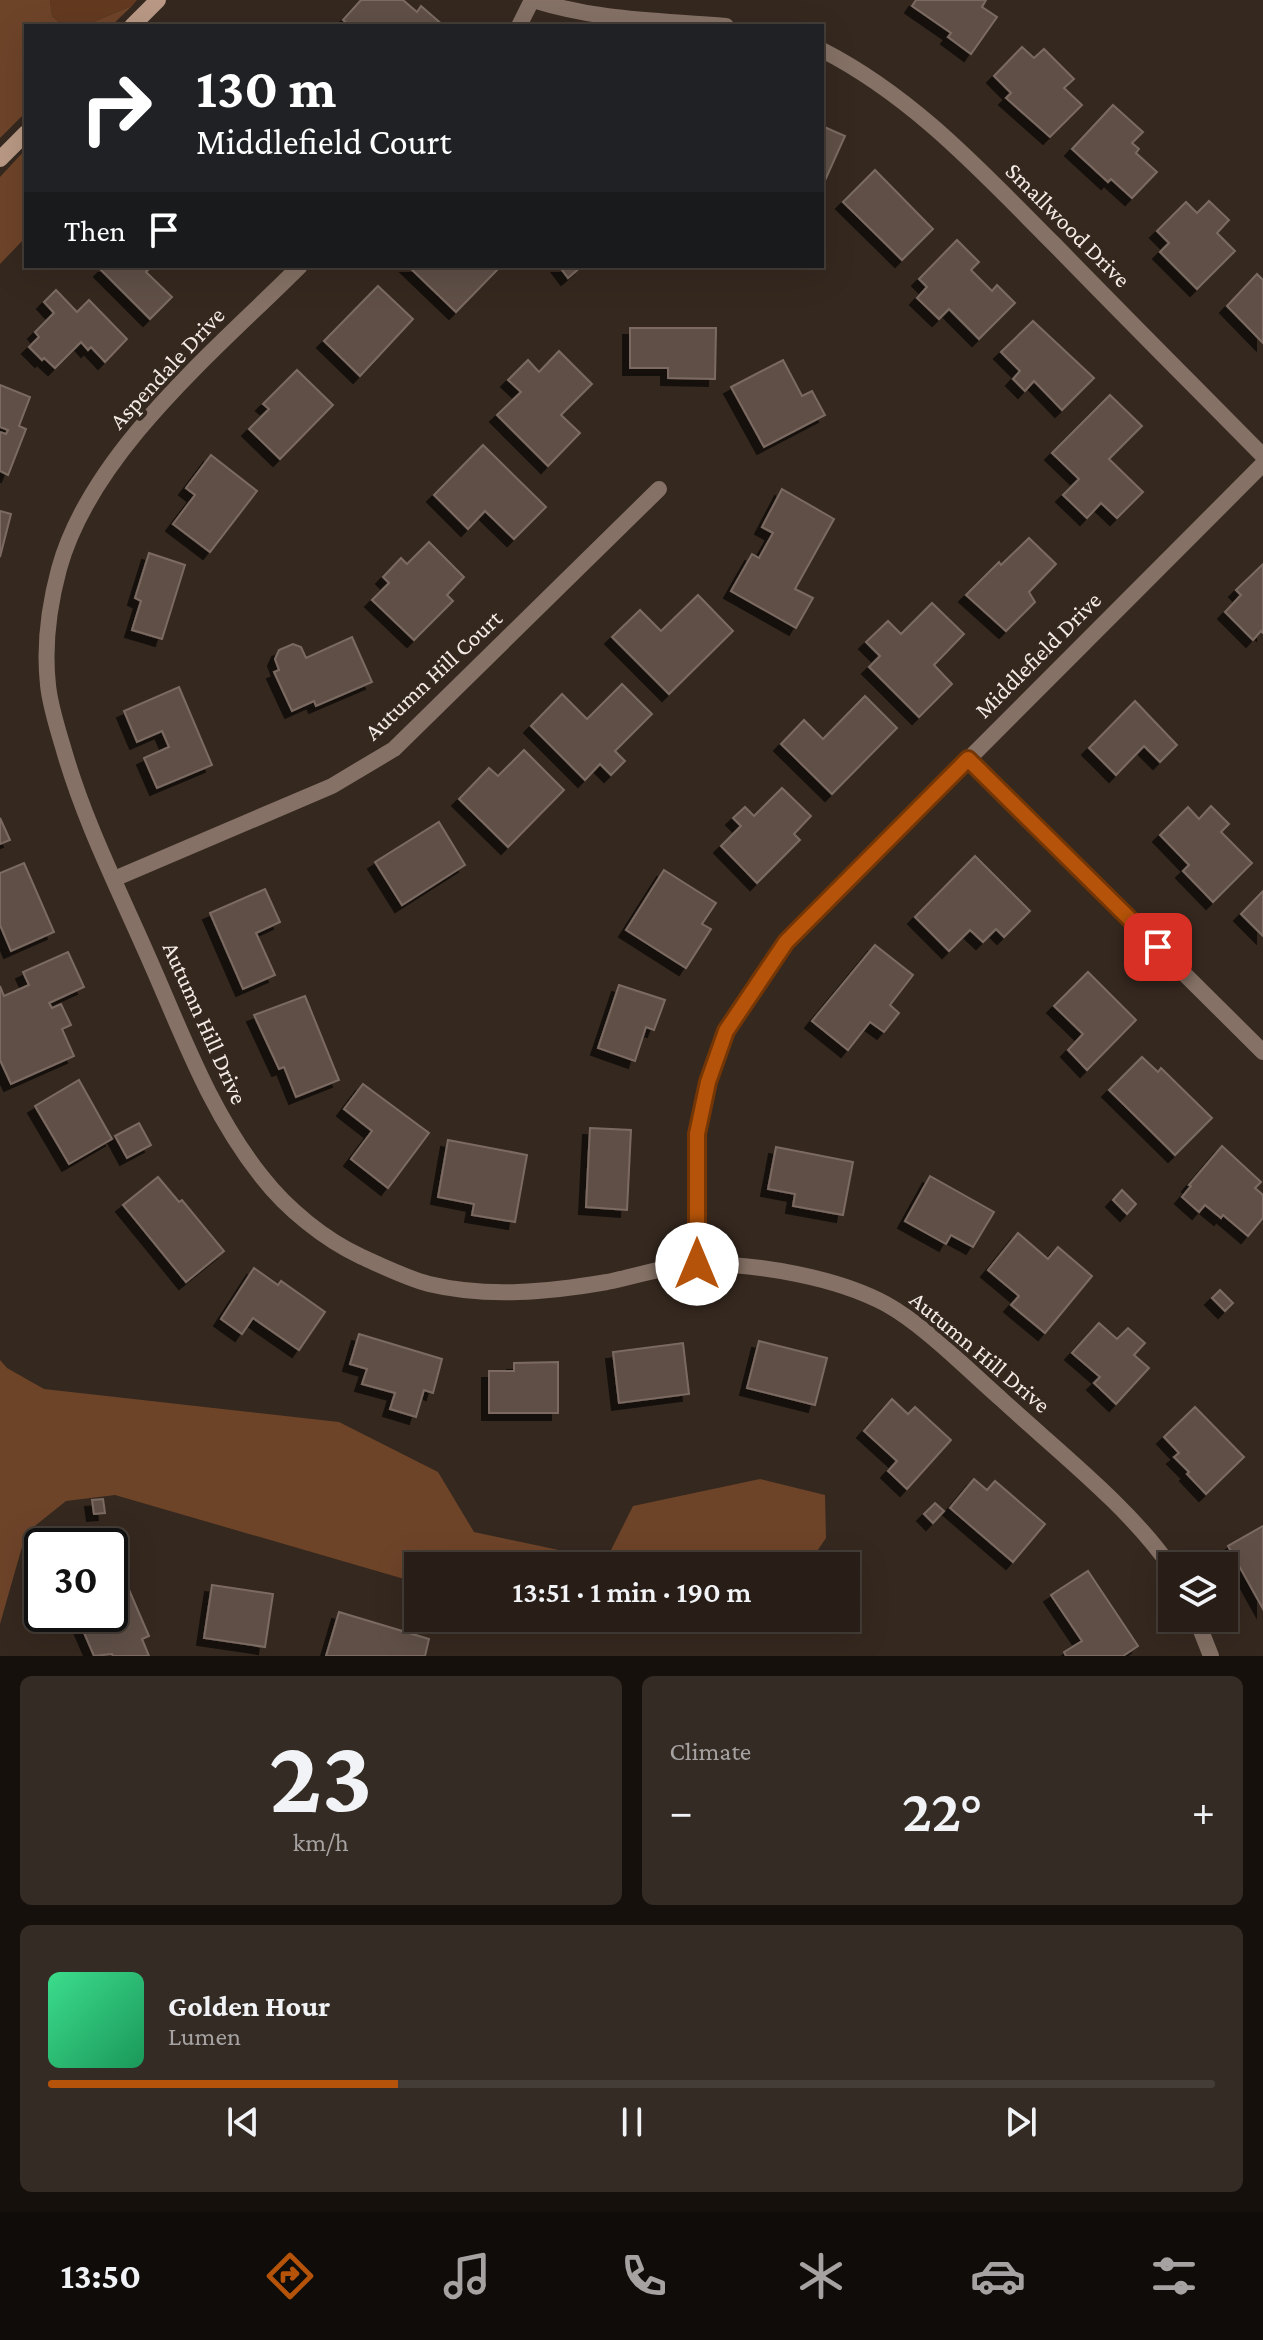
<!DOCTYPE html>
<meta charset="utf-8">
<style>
body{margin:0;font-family:"Crimson Pro",serif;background:#342b24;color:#f1f3f6;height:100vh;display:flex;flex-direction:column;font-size:30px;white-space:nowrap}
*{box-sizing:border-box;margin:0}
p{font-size:26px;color:#a5a2a1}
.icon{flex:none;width:44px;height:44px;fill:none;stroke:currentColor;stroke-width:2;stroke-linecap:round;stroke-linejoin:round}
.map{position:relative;height:1656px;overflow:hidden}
.sheet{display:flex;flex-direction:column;gap:20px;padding:20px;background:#16100d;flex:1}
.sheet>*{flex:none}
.hud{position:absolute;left:24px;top:24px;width:800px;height:244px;border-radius:0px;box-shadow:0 8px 32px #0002,0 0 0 2px #443c36;background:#202124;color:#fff;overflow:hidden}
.tools{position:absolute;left:1158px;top:1552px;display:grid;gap:16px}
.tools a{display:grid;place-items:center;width:80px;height:80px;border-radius:0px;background:#281e17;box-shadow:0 8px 32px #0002,0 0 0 2px #443c36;font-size:40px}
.speed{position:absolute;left:24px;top:1528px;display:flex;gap:16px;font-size:40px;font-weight:700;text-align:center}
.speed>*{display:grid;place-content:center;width:104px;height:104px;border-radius:50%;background:#281e17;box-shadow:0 8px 32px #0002,0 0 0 2px #443c36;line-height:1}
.speed .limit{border:4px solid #111;border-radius:12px;background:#fff;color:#111}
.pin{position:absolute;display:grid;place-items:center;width:68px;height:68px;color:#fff;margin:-34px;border-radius:16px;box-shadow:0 4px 12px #0006}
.me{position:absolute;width:88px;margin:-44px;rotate:0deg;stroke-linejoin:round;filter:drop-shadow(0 0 6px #0008)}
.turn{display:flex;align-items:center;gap:28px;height:168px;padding:0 40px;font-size:36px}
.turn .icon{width:104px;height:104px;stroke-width:2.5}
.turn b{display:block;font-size:56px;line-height:68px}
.then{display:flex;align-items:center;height:76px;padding:0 40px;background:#0003;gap:16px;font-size:30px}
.big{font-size:60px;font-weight:600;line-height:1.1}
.sheet .tile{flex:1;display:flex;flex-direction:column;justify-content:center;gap:12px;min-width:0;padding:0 28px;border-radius:12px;background:#342b24}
.sheet .dial{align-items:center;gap:0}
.dial b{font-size:104px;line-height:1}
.song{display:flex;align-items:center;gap:24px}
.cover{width:96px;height:96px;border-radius:12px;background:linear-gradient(135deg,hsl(150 70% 55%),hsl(150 70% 35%))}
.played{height:8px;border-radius:4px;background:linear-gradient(90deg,#b45309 30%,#443c36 30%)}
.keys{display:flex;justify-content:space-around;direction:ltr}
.heat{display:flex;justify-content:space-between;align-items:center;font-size:44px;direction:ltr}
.sheet .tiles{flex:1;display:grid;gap:20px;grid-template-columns:1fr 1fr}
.tile:last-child{grid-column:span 2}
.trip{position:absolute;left:404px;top:1552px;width:456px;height:80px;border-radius:0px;background:#281e17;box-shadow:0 8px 32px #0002,0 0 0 2px #443c36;font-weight:600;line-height:80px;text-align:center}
.menu{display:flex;height:128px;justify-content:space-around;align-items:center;background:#100c09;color:#a5a2a1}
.menu .icon{width:56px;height:56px}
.menu .selected{color:#b45309}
.menu b{font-size:36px;color:#f1f3f6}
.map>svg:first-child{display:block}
.green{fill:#633a20}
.forest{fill:#6e4429}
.building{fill:#5f5047;stroke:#7b6b62;stroke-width:2;filter:url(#shadow)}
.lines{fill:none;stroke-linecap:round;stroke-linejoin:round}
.street{stroke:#857165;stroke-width:16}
.secondary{stroke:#b99985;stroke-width:16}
.route-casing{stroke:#753606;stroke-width:20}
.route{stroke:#b45309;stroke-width:14}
.labels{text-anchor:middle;stroke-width:8;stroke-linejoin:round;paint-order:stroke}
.street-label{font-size:24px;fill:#f5ebe6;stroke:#35281f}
</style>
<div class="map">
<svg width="1263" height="1656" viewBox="0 0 1263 1656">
<defs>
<filter id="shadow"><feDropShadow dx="-7" dy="7" stdDeviation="0" flood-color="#0009"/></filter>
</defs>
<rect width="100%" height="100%" fill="#35281f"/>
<path class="green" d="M50,0H137L132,6L83,26H63L52,16Z"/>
<g class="forest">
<path d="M0,0H50L52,16L63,26H26V112L0,138Z"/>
<path d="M132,6L111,26H83Z"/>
<path d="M26,149V237L0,264V177Z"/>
<path d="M0,1360L7,1368L44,1389L339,1422L438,1472L474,1532L606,1560L633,1506L760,1479L825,1495L826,1538L807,1566H418V1583L115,1495L66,1501L26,1533L0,1624Z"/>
</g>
<g class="building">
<path d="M361,0H403L417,12L421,6L444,26H350L343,20Z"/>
<path d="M916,0H986L982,7L997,17L971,54L948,37L951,33L912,6Z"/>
<path d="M1022,47L1034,58L1044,49L1074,79L1064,88L1082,105L1050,137L1006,98L1011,93L994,76Z"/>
<path d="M1113,105L1143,132L1132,143L1139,149L1136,153L1157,172L1132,198L1111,179L1108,182L1072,149Z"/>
<path d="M822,126L845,136L822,187Z"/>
<path d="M875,170L933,229L902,260L843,202Z"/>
<path d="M1209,201L1229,220L1217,233L1235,251L1197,289L1160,252L1169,243L1157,231L1186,202L1197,213Z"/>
<path d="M957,240L979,262L971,270L992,291L997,285L1015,303L979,339L949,309L939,319L917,298L927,287L919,279Z"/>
<path d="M105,266H152L146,272L172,297L150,319L101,270Z"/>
<path d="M408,266H501L456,312Z"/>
<path d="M559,266H580L581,267L568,278Z"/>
<path d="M1257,274L1263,280V343L1227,306Z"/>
<path d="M378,286L413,319L360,376L324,341Z"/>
<path d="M56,290L77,312L89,300L127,339L105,362L91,347L88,350L81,342L55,368L44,358L42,360L29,347L39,337L35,332L54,313L44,302Z"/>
<path d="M1033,321L1094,378L1062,410L1034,381L1025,391L1013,379L1020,371L1001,352Z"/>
<path d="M630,328H716L715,379L668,378V368H630Z"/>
<path d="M559,351L592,384L561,415L580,433L548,466L497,415L521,392L508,380L528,360L539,372Z"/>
<path d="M783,360L802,396L812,391L825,415L764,447L731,387Z"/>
<path d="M297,370L333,405L280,459L249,429L269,409L263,404Z"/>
<path d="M0,385L30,397L19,426L26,429L8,475L0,471V432L6,434L8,430L0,427Z"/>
<path d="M1110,395L1142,426L1109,459L1143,492L1117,518L1101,503L1087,518L1063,495L1079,479L1052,453Z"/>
<path d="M483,445L546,507L514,539L485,511L468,529L434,495Z"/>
<path d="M211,455L257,491L210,552L173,524L195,495L186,488Z"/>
<path d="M782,489L834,519L795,589L813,598L796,628L731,591L752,554L759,558L773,533L762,527Z"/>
<path d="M0,511L11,514L0,557Z"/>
<path d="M1029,538L1056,564L1029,592L1035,602L1006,631L966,595L999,562L1001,565Z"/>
<path d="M429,542L464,577L447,595L453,601L414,640L372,600L389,583L383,577L401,558L407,564Z"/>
<path d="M149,553L185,565L162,639L132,630L141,601L135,598Z"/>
<path d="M1263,564V633L1261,631L1253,640L1225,612L1241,595L1236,590Z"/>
<path d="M698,595L733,631L669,694L612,637L640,610L661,631Z"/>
<path d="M932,603L964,634L934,665L952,684L919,717L869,667L880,656L866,642L888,621L901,634Z"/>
<path d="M352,637L372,682L316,706L314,701L292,711L274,672L279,670L275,659L279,650L293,644L301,647L306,658Z"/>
<path d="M622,684L652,714L615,751L625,761L611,775L600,764L585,780L531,726L562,694L587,719Z"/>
<path d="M179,687L212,765L157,788L144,758L169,747L162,731L137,742L124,711Z"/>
<path d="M865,696L897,728L832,794L781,744L804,720L823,739Z"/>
<path d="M1135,701L1177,745L1160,762L1144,746L1116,775L1089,748Z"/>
<path d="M524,750L564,790L508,847L459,799L489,768L498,776Z"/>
<path d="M782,788L811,816L794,834L800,840L757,883L721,846L741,826L733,818L745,807L754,816Z"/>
<path d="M1211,806L1229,824L1221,832L1252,863L1213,902L1183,871L1189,865L1160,835L1188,807L1199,819Z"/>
<path d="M0,818L10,840L0,844Z"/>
<path d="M439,822L465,865L402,905L375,862Z"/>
<path d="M975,856L1030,911L1004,937L996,929L983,942L970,930L949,951L915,917Z"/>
<path d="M24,863L54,932L11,951L0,925V873Z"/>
<path d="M664,870L716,903L702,924L711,929L686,968L626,930Z"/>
<path d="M265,889L280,922L256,933L275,975L243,989L210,913Z"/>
<path d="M1263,891V936L1241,914Z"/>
<path d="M875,945L913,975L890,1005L899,1013L884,1032L870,1022L848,1050L812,1021Z"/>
<path d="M68,952L84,987L49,1003L52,1008L61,1004L71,1025L62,1029L74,1056L11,1084L0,1060V986L4,996L29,985L23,972Z"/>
<path d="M1088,972L1136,1020L1087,1070L1068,1050L1083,1034L1054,1006Z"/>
<path d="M619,985L665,1000L654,1030L646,1027L635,1061L598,1048Z"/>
<path d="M305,996L339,1080L296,1097L284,1067L279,1069L254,1015Z"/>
<path d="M1142,1057L1158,1072L1161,1068L1212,1118L1175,1155L1109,1090Z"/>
<path d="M79,1080L112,1139L69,1164L35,1106Z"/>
<path d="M363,1084L429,1133L388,1188L351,1159L372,1131L344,1109Z"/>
<path d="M139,1123L151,1145L127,1158L115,1136Z"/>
<path d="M590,1128L631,1130L627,1210L586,1207Z"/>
<path d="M448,1140L527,1155L515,1222L472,1215L474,1204L438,1197Z"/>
<path d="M1222,1146L1261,1182L1255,1188L1263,1195V1218L1248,1236L1223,1215L1221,1218L1205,1205L1199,1212L1182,1197L1191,1186L1189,1185Z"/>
<path d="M776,1147L853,1162L843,1215L793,1206L795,1194L768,1189Z"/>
<path d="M930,1176L994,1212L973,1247L951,1235L946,1244L905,1221Z"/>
<path d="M158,1177L179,1202L182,1200L224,1251L186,1282L123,1205Z"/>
<path d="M1122,1190L1136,1204L1127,1214L1113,1200Z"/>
<path d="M1018,1233L1048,1259L1058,1247L1092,1276L1045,1333L1011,1305L1019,1296L988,1270Z"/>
<path d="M254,1268L278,1285L281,1281L325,1312L299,1350L253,1318L242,1334L221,1319Z"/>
<path d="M1220,1290L1233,1303L1225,1311L1212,1298Z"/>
<path d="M1099,1323L1117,1339L1128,1328L1145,1343L1134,1355L1149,1368L1116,1404L1094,1383L1100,1377L1072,1353Z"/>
<path d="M359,1334L442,1359L433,1393L424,1390L416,1417L390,1409L395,1393L362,1384L367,1369L350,1364Z"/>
<path d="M759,1341L827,1358L815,1405L747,1388Z"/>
<path d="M683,1343L689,1394L619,1403L613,1352Z"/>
<path d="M558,1362V1413H489V1371H514V1363Z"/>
<path d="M892,1399L908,1414L915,1407L951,1440L907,1489L888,1471L897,1461L864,1431Z"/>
<path d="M1195,1407L1244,1457L1206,1494L1187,1474L1189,1472L1174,1457L1179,1453L1164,1437Z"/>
<path d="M974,1479L987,1490L995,1481L1045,1524L1013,1562L950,1508Z"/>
<path d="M103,1499L105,1513L94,1514L92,1500Z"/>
<path d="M935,1503L944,1511L933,1523L924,1514Z"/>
<path d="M1263,1526V1609L1228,1546Z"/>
<path d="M117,1562L149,1636L142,1639L149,1656H113L112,1654L94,1656L79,1621L81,1620L78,1614H110V1565Z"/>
<path d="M1088,1571L1138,1646L1123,1656H1066L1064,1652L1082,1641L1051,1595Z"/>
<path d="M212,1585L273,1594L265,1647L204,1638Z"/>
<path d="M339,1612L429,1639L425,1656H326Z"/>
</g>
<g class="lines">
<g class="street">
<path d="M533,0C601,21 656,20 726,26"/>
<path d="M519,26L532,0"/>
<path d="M822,50C914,97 982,172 1054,244C1123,315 1193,385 1263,456"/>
<path d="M300,266C216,350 91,452 59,569C49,606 44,648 48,685C50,705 57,727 63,747C83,818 116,884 146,952C181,1030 208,1109 262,1177C287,1209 324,1239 360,1256C382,1266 406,1278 429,1284C487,1298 549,1292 607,1282C637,1276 671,1264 701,1264C758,1264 836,1277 886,1304C924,1325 967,1369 1000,1398C1055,1449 1131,1508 1172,1569"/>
<path d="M968,759L1263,1052"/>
<path d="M114,879L332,786L394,749L659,489"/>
<path d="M697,1264V1134L708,1082L726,1031L786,942L1263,464"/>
<path d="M1196,1618L1211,1656"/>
</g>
<g class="secondary">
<path d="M132,26L158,0"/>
<path d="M0,159L26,133"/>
</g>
</g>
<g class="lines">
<defs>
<path id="route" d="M697,1264V1134L708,1082L726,1031L786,942L968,759L1158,947"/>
</defs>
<use href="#route" class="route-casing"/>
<use href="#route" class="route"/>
</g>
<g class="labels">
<g class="street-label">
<text transform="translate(1068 225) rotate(45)" y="8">Smallwood Drive</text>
<text transform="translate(167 368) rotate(-47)" y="8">Aspendale Drive</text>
<text transform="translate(1038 655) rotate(-45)" y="8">Middlefield Drive</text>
<text transform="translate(433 675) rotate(-43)" y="8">Autumn Hill Court</text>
<text transform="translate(205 1023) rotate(66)" y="8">Autumn Hill Drive</text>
<text transform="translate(980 1352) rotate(40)" y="8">Autumn Hill Drive</text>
</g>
</g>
</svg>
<div class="tools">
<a><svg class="icon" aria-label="layers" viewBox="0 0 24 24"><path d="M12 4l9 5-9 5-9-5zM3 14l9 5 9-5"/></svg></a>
</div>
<div class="speed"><div class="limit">30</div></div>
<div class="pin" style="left:1158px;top:947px;background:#d93025"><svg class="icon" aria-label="arrive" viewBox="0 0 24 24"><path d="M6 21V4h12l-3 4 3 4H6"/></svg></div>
<svg class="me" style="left:697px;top:1264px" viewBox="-20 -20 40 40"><circle r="19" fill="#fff"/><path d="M0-13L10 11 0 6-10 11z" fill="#b45309"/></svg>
<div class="trip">13:51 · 1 min · 190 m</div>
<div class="hud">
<div class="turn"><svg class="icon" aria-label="right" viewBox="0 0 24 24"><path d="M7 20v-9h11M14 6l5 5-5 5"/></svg><div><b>130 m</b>Middlefield Court</div></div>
<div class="then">Then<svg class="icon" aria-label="arrive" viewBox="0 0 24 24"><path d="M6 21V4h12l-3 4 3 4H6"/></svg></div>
</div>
</div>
<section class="sheet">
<div class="tiles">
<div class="tile dial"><b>23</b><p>km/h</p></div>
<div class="tile"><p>Climate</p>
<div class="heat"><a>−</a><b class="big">22°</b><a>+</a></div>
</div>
<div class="tile">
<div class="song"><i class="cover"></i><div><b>Golden Hour</b><p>Lumen</p></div></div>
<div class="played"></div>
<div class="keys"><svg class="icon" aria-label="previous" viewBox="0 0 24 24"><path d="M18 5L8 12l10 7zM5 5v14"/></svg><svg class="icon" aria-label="pause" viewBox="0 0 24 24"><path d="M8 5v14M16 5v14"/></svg><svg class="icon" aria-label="next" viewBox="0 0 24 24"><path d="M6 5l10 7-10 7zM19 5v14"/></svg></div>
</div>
</div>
</section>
<nav class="menu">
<b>13:50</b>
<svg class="icon selected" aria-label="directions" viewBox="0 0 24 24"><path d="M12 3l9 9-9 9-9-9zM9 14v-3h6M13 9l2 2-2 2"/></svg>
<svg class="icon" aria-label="music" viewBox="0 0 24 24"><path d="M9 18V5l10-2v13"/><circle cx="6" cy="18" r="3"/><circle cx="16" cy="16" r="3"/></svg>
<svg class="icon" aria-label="phone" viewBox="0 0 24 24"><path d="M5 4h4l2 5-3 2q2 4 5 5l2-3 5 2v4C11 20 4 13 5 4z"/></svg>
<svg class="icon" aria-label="climate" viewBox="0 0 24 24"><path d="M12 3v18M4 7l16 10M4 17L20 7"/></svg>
<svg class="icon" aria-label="car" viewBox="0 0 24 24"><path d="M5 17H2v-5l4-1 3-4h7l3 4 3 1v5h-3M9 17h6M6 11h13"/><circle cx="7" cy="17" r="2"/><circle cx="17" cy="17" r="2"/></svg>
<svg class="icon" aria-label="filters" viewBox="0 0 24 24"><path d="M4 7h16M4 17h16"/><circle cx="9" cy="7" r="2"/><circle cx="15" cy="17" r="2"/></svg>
</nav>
